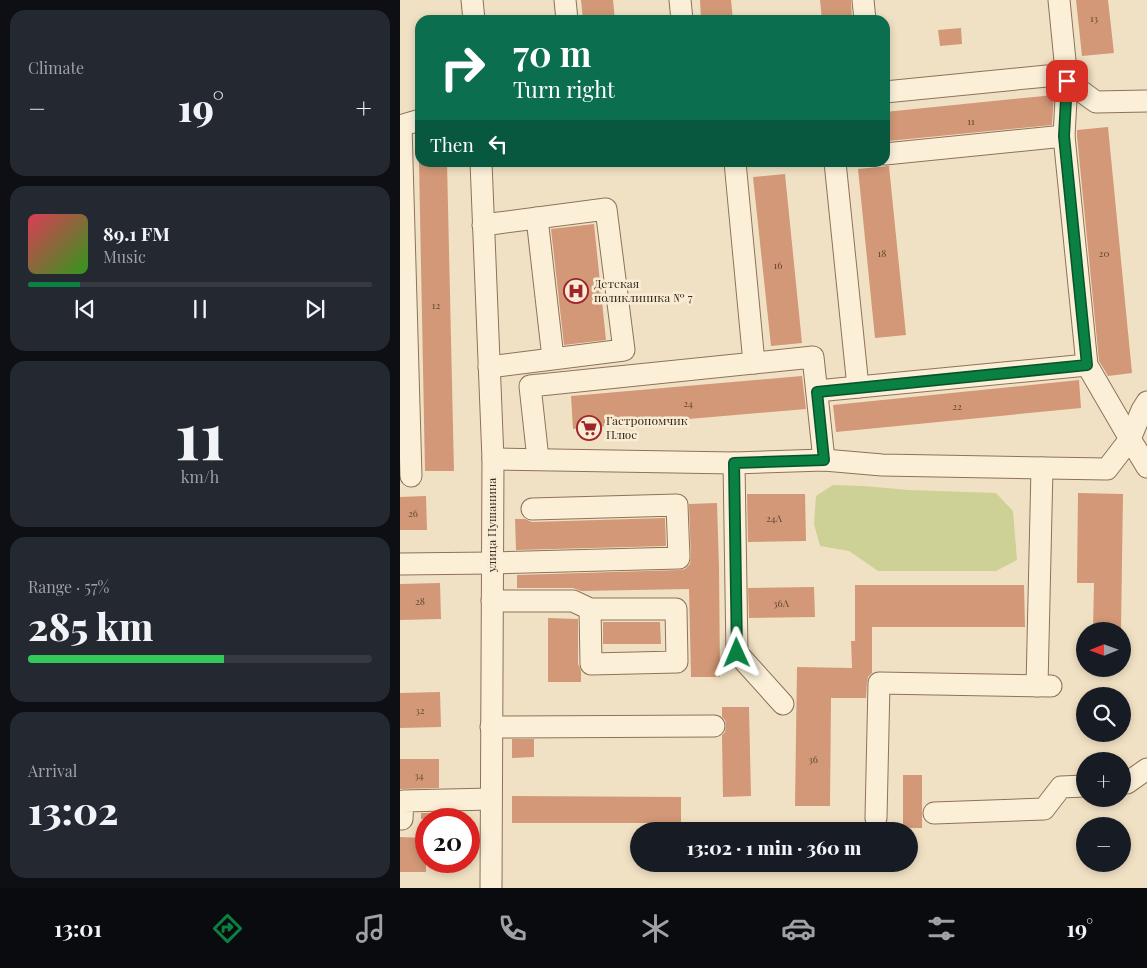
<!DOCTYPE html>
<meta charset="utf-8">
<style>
body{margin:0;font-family:"Playfair Display",serif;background:#242831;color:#f1f3f6;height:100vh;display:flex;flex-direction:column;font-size:19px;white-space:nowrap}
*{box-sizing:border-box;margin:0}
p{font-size:16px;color:#9ea1a6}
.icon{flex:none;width:28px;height:28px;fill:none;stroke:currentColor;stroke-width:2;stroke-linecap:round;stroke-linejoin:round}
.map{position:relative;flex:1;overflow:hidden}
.drawer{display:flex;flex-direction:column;gap:10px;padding:10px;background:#0d0f14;width:400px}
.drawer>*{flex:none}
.top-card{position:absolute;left:15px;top:15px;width:475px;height:152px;border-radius:15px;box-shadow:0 2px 8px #0003;background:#0b6e4f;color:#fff;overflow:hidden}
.needle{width:32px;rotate:269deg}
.buttons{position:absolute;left:676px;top:622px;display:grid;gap:10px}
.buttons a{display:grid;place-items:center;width:55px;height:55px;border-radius:50%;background:#171b24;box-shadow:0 2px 8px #0003;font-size:25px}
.speed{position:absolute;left:15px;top:808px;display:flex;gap:10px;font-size:25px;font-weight:700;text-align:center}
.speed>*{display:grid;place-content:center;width:65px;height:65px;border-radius:50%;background:#171b24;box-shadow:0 2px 8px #0003;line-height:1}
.speed .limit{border:8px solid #d22;background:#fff;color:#111}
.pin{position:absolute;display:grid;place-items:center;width:42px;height:42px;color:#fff;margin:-21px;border-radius:10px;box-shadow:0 2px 8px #0006}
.me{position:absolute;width:55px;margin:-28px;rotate:359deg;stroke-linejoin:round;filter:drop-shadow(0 0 4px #0008)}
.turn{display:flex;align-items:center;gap:18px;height:105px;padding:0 15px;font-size:22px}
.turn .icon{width:65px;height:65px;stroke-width:2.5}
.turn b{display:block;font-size:35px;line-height:42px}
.then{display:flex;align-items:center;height:48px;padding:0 15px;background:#0003;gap:10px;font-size:19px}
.big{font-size:38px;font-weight:800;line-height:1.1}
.drawer .card{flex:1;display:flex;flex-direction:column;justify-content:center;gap:8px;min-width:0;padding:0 18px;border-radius:15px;background:#242831}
.drawer .dial{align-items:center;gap:0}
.dial b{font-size:65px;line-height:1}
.song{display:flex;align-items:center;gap:15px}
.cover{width:60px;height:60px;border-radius:8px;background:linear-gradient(135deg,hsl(350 70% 55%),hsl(110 70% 35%))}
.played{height:5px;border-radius:2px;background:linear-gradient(90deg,#0b8043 15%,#363941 15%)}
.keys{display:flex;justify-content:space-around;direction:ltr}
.heat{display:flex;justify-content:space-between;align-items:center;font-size:28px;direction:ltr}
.charge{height:8px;border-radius:4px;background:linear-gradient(90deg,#34c759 57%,#363941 0)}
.trip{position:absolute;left:230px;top:822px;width:288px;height:50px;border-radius:25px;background:#171b24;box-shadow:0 2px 8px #0003;font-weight:800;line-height:50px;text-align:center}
.menu{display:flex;height:80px;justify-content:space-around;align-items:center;background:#090b0e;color:#9ea1a6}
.menu .icon{width:35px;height:35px}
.menu .on{color:#0b8043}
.menu b{font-size:22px;color:#f1f3f6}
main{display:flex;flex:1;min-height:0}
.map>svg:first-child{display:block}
.green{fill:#cdd196}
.building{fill:#d29877}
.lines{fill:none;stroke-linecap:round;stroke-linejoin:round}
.minor-casing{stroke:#8d7259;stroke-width:23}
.minor{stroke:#fbefd8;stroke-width:21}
.route-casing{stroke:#07532c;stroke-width:12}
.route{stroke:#0b8043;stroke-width:9}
.labels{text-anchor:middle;stroke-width:5;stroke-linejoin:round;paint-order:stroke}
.number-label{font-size:10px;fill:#624634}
.poi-label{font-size:12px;fill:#3c2b1e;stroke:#f8ecd4;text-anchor:start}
.street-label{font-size:12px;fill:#3c2b1e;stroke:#f8ecd4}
</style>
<main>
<section class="drawer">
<div class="card"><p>Climate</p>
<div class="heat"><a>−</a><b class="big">19°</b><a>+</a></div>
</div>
<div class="card">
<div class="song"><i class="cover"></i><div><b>89.1 FM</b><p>Music</p></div></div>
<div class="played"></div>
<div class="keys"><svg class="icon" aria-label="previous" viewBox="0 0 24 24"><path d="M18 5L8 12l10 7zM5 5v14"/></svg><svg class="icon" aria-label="pause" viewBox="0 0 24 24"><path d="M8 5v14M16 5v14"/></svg><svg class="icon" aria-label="next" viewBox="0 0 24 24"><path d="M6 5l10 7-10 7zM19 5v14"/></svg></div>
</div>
<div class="card dial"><b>11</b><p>km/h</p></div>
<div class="card"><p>Range · 57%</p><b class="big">285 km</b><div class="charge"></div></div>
<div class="card"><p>Arrival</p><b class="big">13:02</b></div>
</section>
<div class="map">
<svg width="747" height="888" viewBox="0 0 747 888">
<rect width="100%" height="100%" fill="#f1e1c4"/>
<path class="green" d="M433,485L464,486L509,490L596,493L613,511L617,560L596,571H478L449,551L420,546L414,524L416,496Z"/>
<g class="building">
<path d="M181,0H213L215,20H183Z"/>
<path d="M300,0H331L333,20H301Z"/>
<path d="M420,0H451L452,20H422Z"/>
<path d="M676,0H708L714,53L682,56Z"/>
<path d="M561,28L562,44L540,46L538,30Z"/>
<path d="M654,95L652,125L488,141L485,112Z"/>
<path d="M708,127L732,373L708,376L699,361L677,136V130Z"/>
<path d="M19,162H47L54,471H25Z"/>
<path d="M489,166L506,335L475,338L458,169Z"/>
<path d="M385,174L402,343L371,346L353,177Z"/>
<path d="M194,224L206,340L164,345L151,229Z"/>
<path d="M402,376L406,409L173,429L171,396Z"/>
<path d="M679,380L681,408L436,432L433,405Z"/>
<path d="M678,493L723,494L721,631H693L694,583H677Z"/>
<path d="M347,494H405L406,541L348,542Z"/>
<path d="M26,496L27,530H0V497Z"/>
<path d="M317,503L319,568L320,677H291L289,589L181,591L173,588H117V575L279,570L285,569L290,564L291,558L289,504Z"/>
<path d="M265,518L266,546L116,550L115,519H125L132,522Z"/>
<path d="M40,583L41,619L0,620V584Z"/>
<path d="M455,585H624L625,627H472V673L468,677L467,682L466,698H431L430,806H395L397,667L452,668L451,641H455Z"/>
<path d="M414,587L415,617L349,618L348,588Z"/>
<path d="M148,618L178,619V664L181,671V682H148Z"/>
<path d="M203,622H260L261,644H203Z"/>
<path d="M40,692L41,727L0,728V693Z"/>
<path d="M322,707H349L351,796L323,797L322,735L325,732L326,725L325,720L322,717Z"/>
<path d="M112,739H134V757L112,758Z"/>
<path d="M0,759H39V788L0,789Z"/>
<rect x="503" y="775" width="19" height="53"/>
<path d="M112,796L281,797V823H112Z"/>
<rect x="21" y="813" width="18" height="6"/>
<path d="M0,837L26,838V872H0Z"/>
</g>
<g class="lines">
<defs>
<g id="minor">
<path d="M72,0L74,20"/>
<path d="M165,0L167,20"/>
<path d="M280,0L282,20"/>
<path d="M463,0L465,20"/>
<path d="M659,0L667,81L664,136L687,365L730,439L747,467"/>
<path d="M485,92L647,76L667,81L696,102L747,101"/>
<path d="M0,126L20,120"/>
<path d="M1,126L11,476"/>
<path d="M485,154L664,136"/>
<path d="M81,162L93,459L91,888"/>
<path d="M335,162L354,363"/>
<path d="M435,162L458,387"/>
<path d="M137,218L153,358"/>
<path d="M83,225L206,209L224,350L89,367"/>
<path d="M417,391L687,365"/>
<path d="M93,459L334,463L424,460L482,465L707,469L730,439L742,410L747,402"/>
<path d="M138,459L130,386L413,357L424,460"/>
<path d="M334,463L337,653L383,704"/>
<path d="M0,564L92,563L279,558L277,505L132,509"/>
<path d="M92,601H173L190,609H276L277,662L191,664L190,609"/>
<path d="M637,686L642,468"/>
<path d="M91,727L314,726"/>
<path d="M722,783H727L747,769"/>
<path d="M534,813L644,809L661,787L685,786"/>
<path d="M476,818L479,683L651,686"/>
<path d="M0,819H2L3,801L91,799"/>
</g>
</defs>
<use href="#minor" class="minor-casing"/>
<use href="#minor" class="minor"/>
</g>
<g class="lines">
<defs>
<path id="route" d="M337,653L334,463L424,460L417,392L687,365L664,136L667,81"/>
</defs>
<use href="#route" class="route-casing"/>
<use href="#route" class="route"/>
</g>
<defs>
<symbol id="hospital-ring" viewBox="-11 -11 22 22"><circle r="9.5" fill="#f8ecd4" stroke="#a1242b" stroke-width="1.5"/><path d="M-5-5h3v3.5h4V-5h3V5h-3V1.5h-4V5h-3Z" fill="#a1242b"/></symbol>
<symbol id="supermarket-ring" viewBox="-11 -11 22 22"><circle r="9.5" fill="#f8ecd4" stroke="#a1242b" stroke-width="1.5"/><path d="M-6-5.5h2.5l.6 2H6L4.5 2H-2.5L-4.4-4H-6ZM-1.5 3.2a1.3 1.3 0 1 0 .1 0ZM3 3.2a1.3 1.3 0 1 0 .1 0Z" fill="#a1242b"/></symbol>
</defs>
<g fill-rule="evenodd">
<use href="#hospital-ring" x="162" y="277" width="28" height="28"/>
<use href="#supermarket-ring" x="175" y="414" width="28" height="28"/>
</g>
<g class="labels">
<g class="number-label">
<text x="694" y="22">13</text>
<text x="571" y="125">11</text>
<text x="482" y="257">18</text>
<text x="704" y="257">20</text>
<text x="378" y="269">16</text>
<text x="36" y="309">12</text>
<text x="288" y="407">24</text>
<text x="557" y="410">22</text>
<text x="13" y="517">26</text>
<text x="374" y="522">24А</text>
<text x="20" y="605">28</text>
<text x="381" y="607">36А</text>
<text x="20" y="714">32</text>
<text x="413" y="763">36</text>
<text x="19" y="779">34</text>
</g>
<g class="poi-label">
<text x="194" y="288">Детская<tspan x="194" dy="14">поликлиника № 7</tspan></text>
<text x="206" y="425">Гастрономчик<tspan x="206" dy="14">Плюс</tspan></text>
</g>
<g class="street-label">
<text transform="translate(92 525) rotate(-90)" y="4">улица Пушанина</text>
</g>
</g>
</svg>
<div class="buttons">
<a><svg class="needle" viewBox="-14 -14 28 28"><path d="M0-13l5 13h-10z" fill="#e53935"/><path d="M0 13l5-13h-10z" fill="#9ea1a6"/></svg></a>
<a><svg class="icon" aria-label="search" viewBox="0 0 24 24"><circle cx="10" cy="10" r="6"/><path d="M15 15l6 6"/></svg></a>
<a>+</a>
<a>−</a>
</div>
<div class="speed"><div class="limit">20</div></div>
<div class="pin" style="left:667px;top:81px;background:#d93025"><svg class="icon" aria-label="arrive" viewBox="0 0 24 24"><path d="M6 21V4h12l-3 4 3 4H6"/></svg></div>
<svg class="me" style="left:337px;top:653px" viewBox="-20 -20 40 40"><path d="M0-17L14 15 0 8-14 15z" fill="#0b8043" stroke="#fff" stroke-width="4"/></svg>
<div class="trip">13:02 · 1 min · 360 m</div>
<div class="top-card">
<div class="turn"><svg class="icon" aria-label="right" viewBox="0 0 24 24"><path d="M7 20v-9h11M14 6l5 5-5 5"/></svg><div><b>70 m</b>Turn right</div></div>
<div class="then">Then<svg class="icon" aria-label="left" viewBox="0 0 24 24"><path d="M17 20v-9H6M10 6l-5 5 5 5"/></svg></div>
</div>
</div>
</main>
<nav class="menu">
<b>13:01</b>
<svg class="icon on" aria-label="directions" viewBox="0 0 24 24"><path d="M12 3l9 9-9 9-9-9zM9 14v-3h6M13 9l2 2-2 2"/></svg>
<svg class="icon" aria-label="music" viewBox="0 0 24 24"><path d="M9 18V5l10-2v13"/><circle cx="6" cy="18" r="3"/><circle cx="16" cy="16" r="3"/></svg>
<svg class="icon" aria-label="phone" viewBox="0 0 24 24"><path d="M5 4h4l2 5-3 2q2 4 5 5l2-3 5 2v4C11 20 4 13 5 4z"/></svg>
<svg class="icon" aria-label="climate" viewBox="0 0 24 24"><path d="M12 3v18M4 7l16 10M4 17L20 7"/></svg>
<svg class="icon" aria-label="car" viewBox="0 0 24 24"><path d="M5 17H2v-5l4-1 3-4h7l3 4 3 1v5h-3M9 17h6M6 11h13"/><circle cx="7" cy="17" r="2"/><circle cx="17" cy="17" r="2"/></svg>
<svg class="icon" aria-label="filters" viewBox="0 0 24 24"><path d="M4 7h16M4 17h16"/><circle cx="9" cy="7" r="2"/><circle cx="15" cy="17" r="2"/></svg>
<b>19°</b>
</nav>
